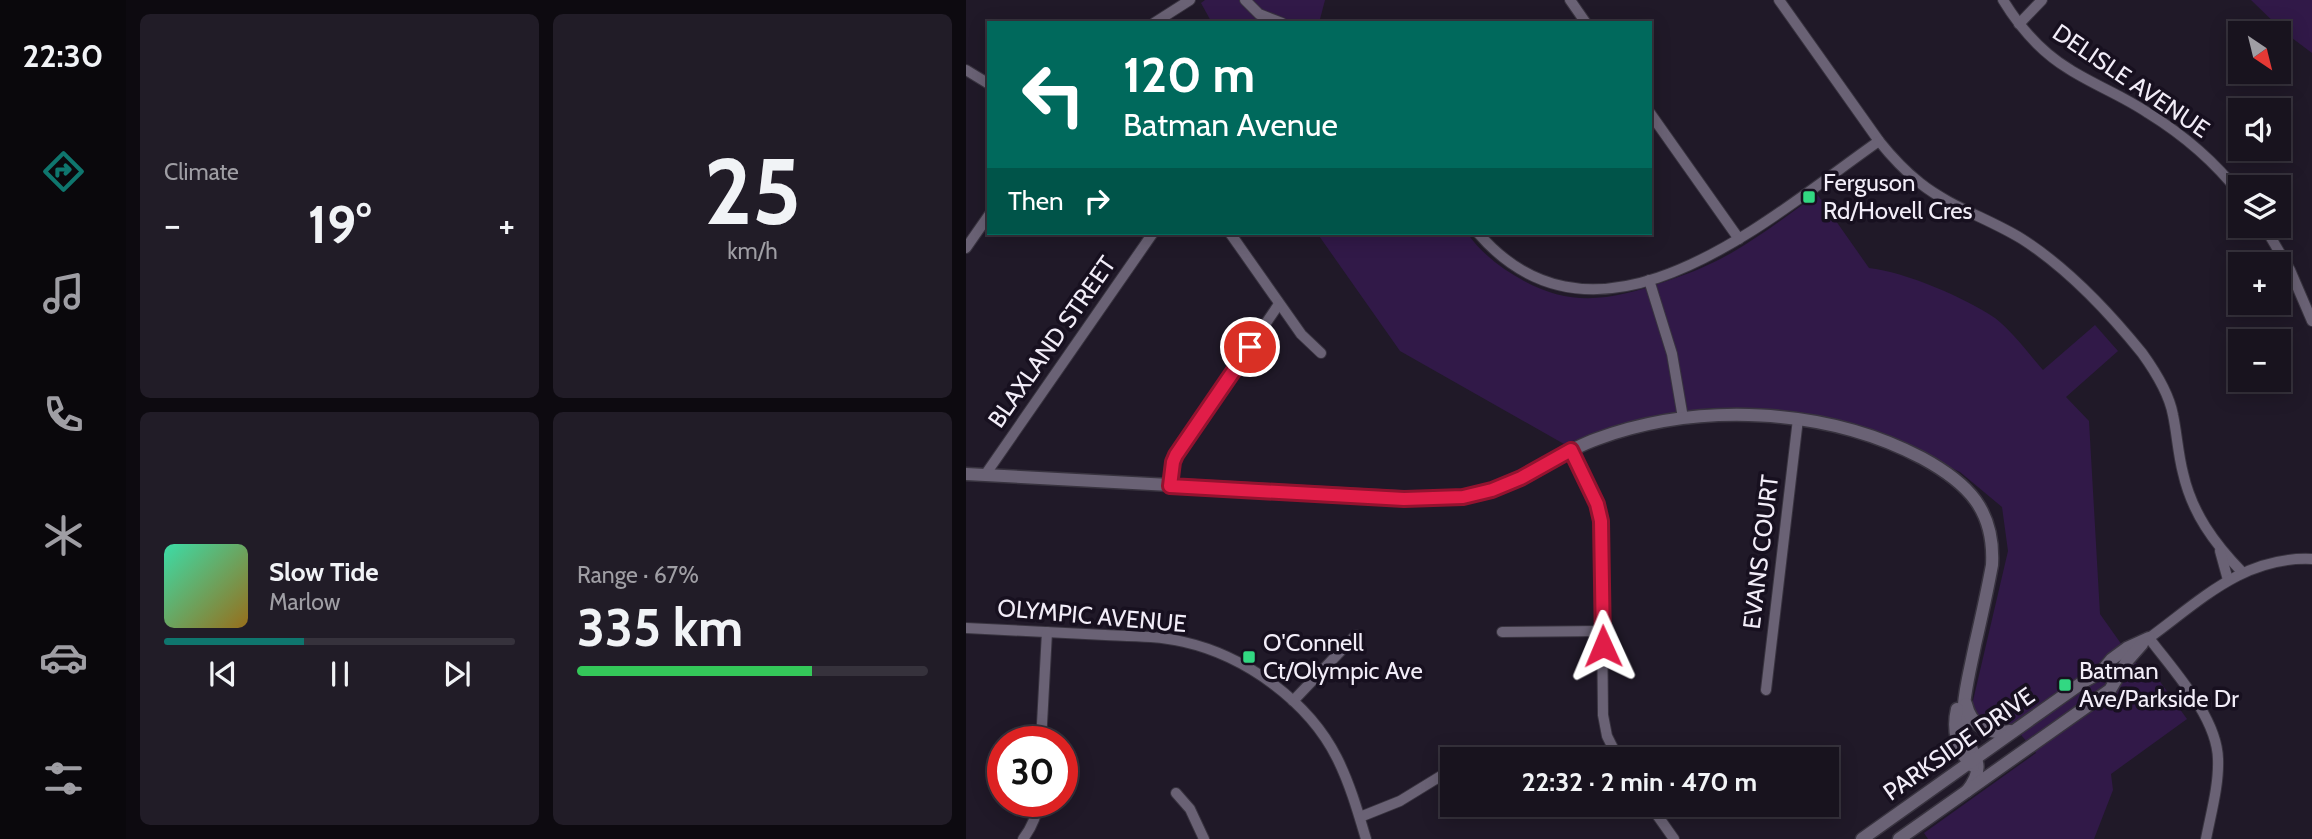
<!DOCTYPE html>
<meta charset="utf-8">
<style>
body{margin:0;font-family:Cabin,sans-serif;background:#211c27;color:#f1f3f6;height:100vh;display:flex;flex-direction:column;font-size:26px;white-space:nowrap}
*{box-sizing:border-box;margin:0}
p{font-size:23px;color:#9f9ea4}
.icon{flex:none;width:38px;height:38px;fill:none;stroke:currentColor;stroke-width:2;stroke-linecap:round;stroke-linejoin:round}
.map{position:relative;flex:1;overflow:hidden}
.panel{display:flex;flex-direction:column;gap:14px;padding:14px;background:#0d0a10;width:840px}
.panel>*{flex:none}
.hud{position:absolute;left:21px;top:21px;width:665px;height:214px;border-radius:0px;box-shadow:0 4px 18px #0003,0 0 0 2px #36323c;background:#00695c;color:#fff;overflow:hidden}
.needle{width:46px;rotate:145deg}
.fabs{position:absolute;left:1262px;top:21px;display:grid;gap:14px}
.fabs a{display:grid;place-items:center;width:63px;height:63px;border-radius:0px;background:#18131e;box-shadow:0 4px 18px #0003,0 0 0 2px #36323c;font-size:35px}
.speed{position:absolute;left:21px;top:726px;display:flex;gap:14px;font-size:35px;font-weight:700;text-align:center}
.speed>*{display:grid;place-content:center;width:91px;height:91px;border-radius:50%;background:#18131e;box-shadow:0 4px 18px #0003,0 0 0 2px #36323c;line-height:1}
.speed .limit{border:10px solid #d22;background:#fff;color:#111}
.pin{position:absolute;display:grid;place-items:center;width:60px;height:60px;color:#fff;margin:-30px;border:4px solid #fff;border-radius:50%;box-shadow:0 2px 7px #0007}
.me{position:absolute;width:77px;margin:-38px;rotate:359deg;stroke-linejoin:round;filter:drop-shadow(0 0 5px #0008)}
.turn{display:flex;align-items:center;gap:24px;height:147px;padding:0 21px;font-size:32px}
.turn .icon{width:91px;height:91px;stroke-width:2.5}
.turn b{display:block;font-size:49px;line-height:60px}
.then{display:flex;align-items:center;height:66px;padding:0 21px;background:#0003;gap:14px;font-size:26px}
.big{font-size:52px;font-weight:700;line-height:1.1}
.panel .card{flex:1;display:flex;flex-direction:column;justify-content:center;gap:10px;min-width:0;padding:0 24px;border-radius:10px;background:#211c27}
.panel .dial{align-items:center;gap:0}
.dial b{font-size:91px;line-height:1}
.song{display:flex;align-items:center;gap:21px}
.cover{width:84px;height:84px;border-radius:10px;background:linear-gradient(135deg,hsl(160 70% 55%),hsl(40 70% 35%))}
.played{height:7px;border-radius:4px;background:linear-gradient(90deg,#0f766e 40%,#36323c 40%)}
.keys{display:flex;justify-content:space-around;direction:ltr}
.heat{display:flex;justify-content:space-between;align-items:center;font-size:38px;direction:ltr}
.charge{height:10px;border-radius:5px;background:linear-gradient(90deg,#34c759 67%,#36323c 0)}
.panel .tiles{flex:1;display:grid;gap:14px;grid-template-columns:repeat(2,1fr)}
.trip{position:absolute;left:474px;top:747px;width:399px;height:70px;border-radius:0px;background:#18131e;box-shadow:0 4px 18px #0003,0 0 0 2px #36323c;font-weight:700;line-height:70px;text-align:center}
main{display:flex;flex:1;min-height:0}
.dock{display:flex;flex-direction:column;width:126px;justify-content:space-around;align-items:center;background:#0a080c;color:#9f9ea4}
.dock .icon{width:49px;height:49px}
.dock .current{color:#0f766e}
.dock b{font-size:32px;color:#f1f3f6}
.map>svg:first-child{display:block}
.green{fill:#311948}
.lines{fill:none;stroke-linecap:round;stroke-linejoin:round}
.minor-casing{stroke:#38333f;stroke-width:12}
.tertiary-casing{stroke:#38333f;stroke-width:15}
.minor{stroke:#6a6275;stroke-width:10}
.tertiary{stroke:#6a6275;stroke-width:12}
.route-casing{stroke:#92132f;stroke-width:18}
.route{stroke:#e11d48;stroke-width:12}
.poi-dot{fill:#32d882;stroke:#17101f;stroke-width:2.5}
.labels{text-anchor:middle;stroke-width:7;stroke-linejoin:round;paint-order:stroke}
.street-label{font-size:24px;fill:#f2edf8;stroke:#17101f}
.poi-label{font-size:24px;fill:#f2edf8;stroke:#17101f;text-anchor:start}
</style>
<main>
<nav class="dock">
<b>22:30</b>
<svg class="icon current" aria-label="directions" viewBox="0 0 24 24"><path d="M12 3l9 9-9 9-9-9zM9 14v-3h6M13 9l2 2-2 2"/></svg>
<svg class="icon" aria-label="music" viewBox="0 0 24 24"><path d="M9 18V5l10-2v13"/><circle cx="6" cy="18" r="3"/><circle cx="16" cy="16" r="3"/></svg>
<svg class="icon" aria-label="phone" viewBox="0 0 24 24"><path d="M5 4h4l2 5-3 2q2 4 5 5l2-3 5 2v4C11 20 4 13 5 4z"/></svg>
<svg class="icon" aria-label="climate" viewBox="0 0 24 24"><path d="M12 3v18M4 7l16 10M4 17L20 7"/></svg>
<svg class="icon" aria-label="car" viewBox="0 0 24 24"><path d="M5 17H2v-5l4-1 3-4h7l3 4 3 1v5h-3M9 17h6M6 11h13"/><circle cx="7" cy="17" r="2"/><circle cx="17" cy="17" r="2"/></svg>
<svg class="icon" aria-label="filters" viewBox="0 0 24 24"><path d="M4 7h16M4 17h16"/><circle cx="9" cy="7" r="2"/><circle cx="15" cy="17" r="2"/></svg>
</nav>
<section class="panel">
<div class="tiles">
<div class="card"><p>Climate</p>
<div class="heat"><a>−</a><b class="big">19°</b><a>+</a></div>
</div>
<div class="card dial"><b>25</b><p>km/h</p></div>
<div class="card">
<div class="song"><i class="cover"></i><div><b>Slow Tide</b><p>Marlow</p></div></div>
<div class="played"></div>
<div class="keys"><svg class="icon" aria-label="previous" viewBox="0 0 24 24"><path d="M18 5L8 12l10 7zM5 5v14"/></svg><svg class="icon" aria-label="pause" viewBox="0 0 24 24"><path d="M8 5v14M16 5v14"/></svg><svg class="icon" aria-label="next" viewBox="0 0 24 24"><path d="M6 5l10 7-10 7zM19 5v14"/></svg></div>
</div>
<div class="card"><p>Range · 67%</p><b class="big">335 km</b><div class="charge"></div></div>
</div>
</section>
<div class="map">
<svg width="1346" height="839" viewBox="0 0 1346 839">
<rect width="100%" height="100%" fill="#201928"/>
<g class="green">
<path d="M239,0H359L353,23H246L235,3Z"/>
<path d="M1285,0H1346V53L1318,32Z"/>
<path d="M851,194L903,268C939,272 998,297 1029,318C1045,330 1063,354 1077,370L1129,325L1152,351L1100,397L1123,421L1134,614L1168,662L1190,676L1221,719L1145,774L1147,790L1128,839H962L958,833L1070,753L1046,724C1027,730 1013,724 1006,705L1042,551L1036,507L994,472L907,431L826,411L744,408L656,424L598,444L434,351L351,233H501C516,254 536,269 558,281C607,308 648,299 698,282C722,274 745,265 767,252C796,235 824,214 851,194Z"/>
</g>
<g class="lines">
<defs>
<g id="minor">
<path d="M279,0L293,14L316,23"/>
<path d="M604,0L620,23"/>
<path d="M813,0L913,141C925,156 938,170 954,183C984,207 1024,219 1056,239C1103,269 1142,311 1176,353C1189,371 1203,393 1207,415C1211,434 1212,454 1217,473C1226,513 1248,543 1276,572"/>
<path d="M1037,0C1054,28 1075,52 1103,69C1128,85 1157,96 1182,113C1216,134 1249,162 1274,194"/>
<path d="M188,23L224,0"/>
<path d="M1053,24L1076,0"/>
<path d="M0,70L23,84"/>
<path d="M684,113L773,239"/>
<path d="M1298,226L1324,270L1346,321"/>
<path d="M264,233L335,334L355,353"/>
<path d="M512,233C633,373 804,217 913,141"/>
<path d="M0,248L23,215"/>
<path d="M683,280L706,354L717,418"/>
<path d="M605,450L631,504L635,521L637,715L641,736L653,760"/>
<path d="M19,475L187,233"/>
<path d="M204,486L207,462L210,455L313,304"/>
<path d="M1254,551L1262,580"/>
<path d="M0,628C46,630 92,633 139,635C165,636 193,636 218,642C280,656 343,702 371,758C384,784 392,812 400,839"/>
<path d="M536,632L637,631"/>
<path d="M800,690L832,419"/>
<path d="M327,701L390,635"/>
<path d="M75,742L81,632"/>
<path d="M210,793L224,809L238,839"/>
<path d="M684,805L708,839"/>
<path d="M394,817L434,801L478,774"/>
<path d="M57,839C66,827 71,816 72,802"/>
<path d="M1240,839C1245,813 1253,785 1252,759C1251,717 1207,670 1183,638C1235,600 1278,556 1346,559"/>
</g>
<g id="tertiary">
<path d="M0,474L463,499C484,498 506,497 526,490C563,478 594,452 631,439C732,402 859,407 956,458C1002,483 1029,510 1026,565C1021,592 1015,619 1009,645C1004,670 997,696 997,721C997,752 1027,758 1001,791"/>
<path d="M1000,704C1005,726 1023,735 1044,731"/>
<path d="M991,709C986,730 991,752 1007,766"/>
<path d="M896,839L1117,682L1135,672L1146,659L1161,648L1183,638"/>
<path d="M933,839L1144,690L1161,661L1176,644"/>
</g>
</defs>
<use href="#minor" class="minor-casing"/>
<use href="#tertiary" class="tertiary-casing"/>
<use href="#minor" class="minor"/>
<use href="#tertiary" class="tertiary"/>
</g>
<g class="lines">
<defs>
<path id="route" d="M284,347L210,455L207,462L204,486L438,499L497,497L526,490L555,478L605,450L631,504L635,521L637,646"/>
</defs>
<use href="#route" class="route-casing"/>
<use href="#route" class="route"/>
</g>
<g class="poi-dot">
<rect x="836" y="190" width="14" height="14" rx="3.5"/>
<rect x="276" y="650" width="14" height="14" rx="3.5"/>
<rect x="1092" y="678" width="14" height="14" rx="3.5"/>
</g>
<g class="labels">
<g class="street-label">
<text transform="translate(1165 81) rotate(34)" y="8">DELISLE AVENUE</text>
<text transform="translate(86 342) rotate(-55)" y="8">BLAXLAND STREET</text>
<text transform="translate(795 552) rotate(-83)" y="8">EVANS COURT</text>
<text transform="translate(126 616) rotate(5)" y="8">OLYMPIC AVENUE</text>
<text transform="translate(993 744) rotate(-35)" y="8">PARKSIDE DRIVE</text>
</g>
<g class="poi-label">
<text x="857" y="191">Ferguson<tspan x="857" dy="28">Rd/Hovell Cres</tspan></text>
<text x="297" y="651">O'Connell<tspan x="297" dy="28">Ct/Olympic Ave</tspan></text>
<text x="1113" y="679">Batman<tspan x="1113" dy="28">Ave/Parkside Dr</tspan></text>
</g>
</g>
</svg>
<div class="fabs">
<a><svg class="needle" viewBox="-14 -14 28 28"><path d="M0-13l5 13h-10z" fill="#e53935"/><path d="M0 13l5-13h-10z" fill="#9f9ea4"/></svg></a>
<a><svg class="icon" aria-label="sound" viewBox="0 0 24 24"><path d="M4 9h4l5-4v14l-5-4H4zM17 9q2 3 0 6"/></svg></a>
<a><svg class="icon" aria-label="layers" viewBox="0 0 24 24"><path d="M12 4l9 5-9 5-9-5zM3 14l9 5 9-5"/></svg></a>
<a>+</a>
<a>−</a>
</div>
<div class="speed"><div class="limit">30</div></div>
<div class="pin" style="left:284px;top:347px;background:#d93025"><svg class="icon" aria-label="arrive" viewBox="0 0 24 24"><path d="M6 21V4h12l-3 4 3 4H6"/></svg></div>
<svg class="me" style="left:637px;top:646px" viewBox="-20 -20 40 40"><path d="M0-17L14 15 0 8-14 15z" fill="#e11d48" stroke="#fff" stroke-width="4"/></svg>
<div class="trip">22:32 · 2 min · 470 m</div>
<div class="hud">
<div class="turn"><svg class="icon" aria-label="left" viewBox="0 0 24 24"><path d="M17 20v-9H6M10 6l-5 5 5 5"/></svg><div><b>120 m</b>Batman Avenue</div></div>
<div class="then">Then<svg class="icon" aria-label="right" viewBox="0 0 24 24"><path d="M7 20v-9h11M14 6l5 5-5 5"/></svg></div>
</div>
</div>
</main>
